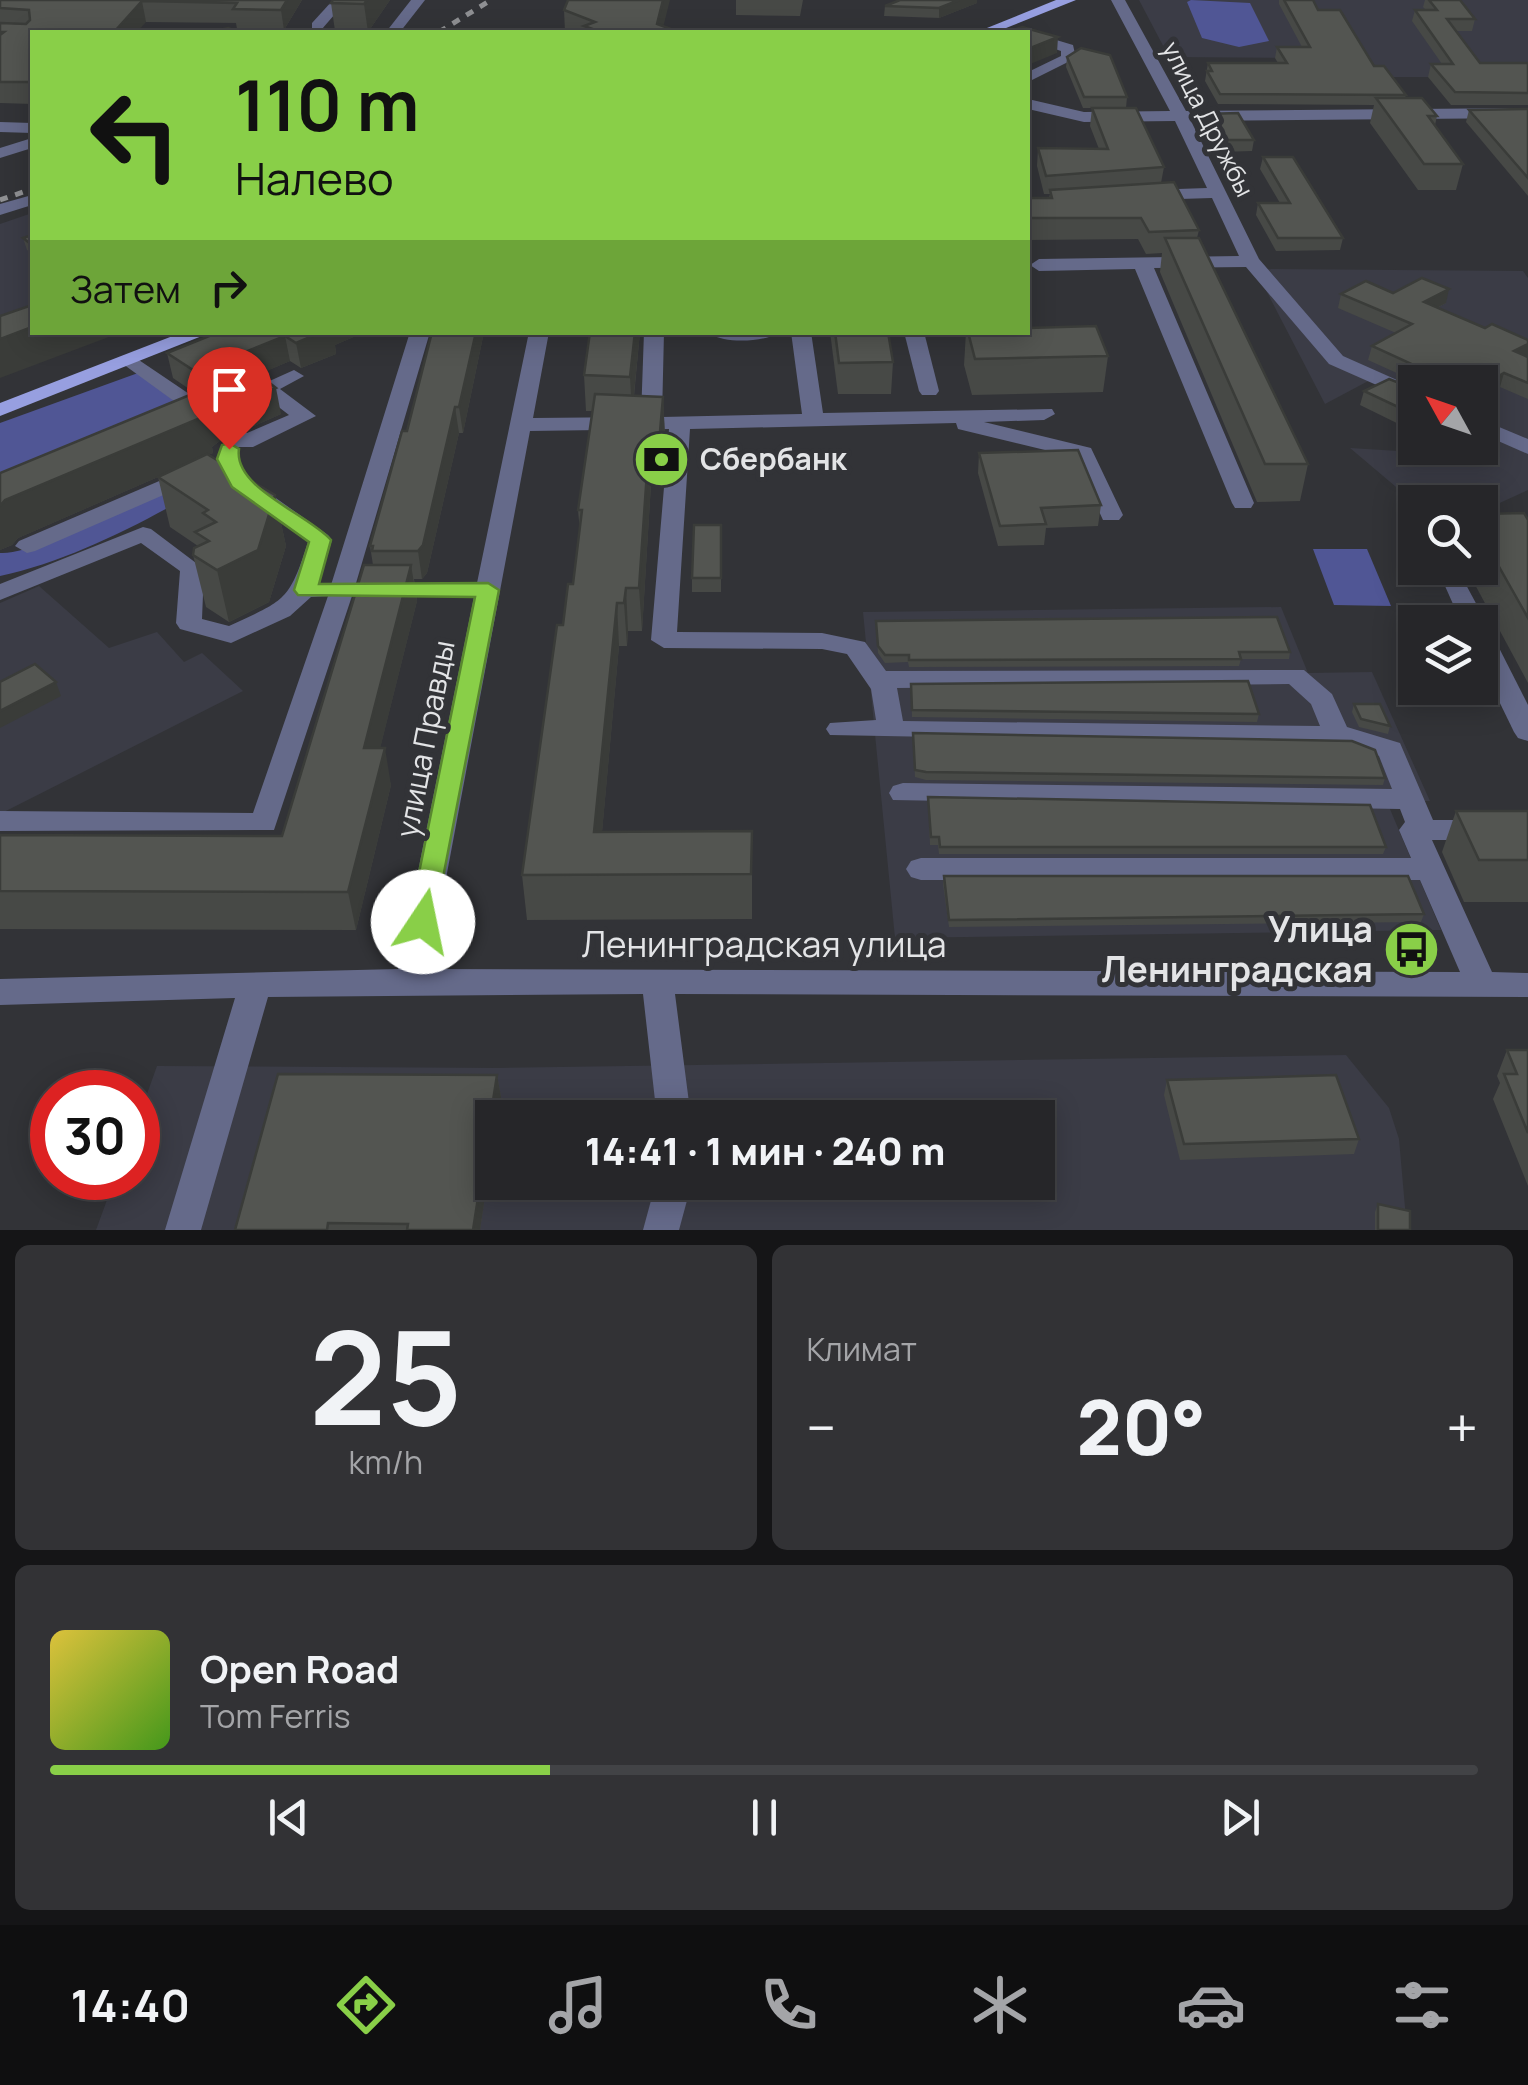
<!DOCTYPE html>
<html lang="ru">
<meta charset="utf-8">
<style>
body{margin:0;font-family:Manrope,sans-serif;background:#323235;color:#f1f3f6;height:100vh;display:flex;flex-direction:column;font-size:38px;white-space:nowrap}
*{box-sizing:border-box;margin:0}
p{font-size:32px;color:#a4a5a8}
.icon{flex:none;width:55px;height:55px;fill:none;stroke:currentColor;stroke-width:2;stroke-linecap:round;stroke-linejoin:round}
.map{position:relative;height:1230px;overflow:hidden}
.sheet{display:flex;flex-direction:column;gap:15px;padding:15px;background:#151517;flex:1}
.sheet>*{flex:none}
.top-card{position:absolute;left:30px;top:30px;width:1000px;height:305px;border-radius:0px;box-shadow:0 5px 25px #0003,0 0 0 2px #424346;background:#89cf48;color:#111;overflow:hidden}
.needle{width:65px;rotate:310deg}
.buttons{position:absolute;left:1398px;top:365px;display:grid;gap:20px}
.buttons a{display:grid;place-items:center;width:100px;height:100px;border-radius:0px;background:#262629;box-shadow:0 5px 25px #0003,0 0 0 2px #424346;font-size:50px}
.speed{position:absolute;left:30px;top:1070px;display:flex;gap:20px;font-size:50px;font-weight:700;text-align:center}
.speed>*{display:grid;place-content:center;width:130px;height:130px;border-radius:50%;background:#262629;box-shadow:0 5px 25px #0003,0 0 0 2px #424346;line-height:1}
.speed .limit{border:15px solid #d22;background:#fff;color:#111}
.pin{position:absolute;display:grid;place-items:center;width:85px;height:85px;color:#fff;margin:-102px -42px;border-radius:50% 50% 50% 0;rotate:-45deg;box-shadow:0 0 10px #0007}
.pin .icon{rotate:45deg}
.me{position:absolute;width:110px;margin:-55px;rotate:11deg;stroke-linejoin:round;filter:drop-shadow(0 0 8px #0008)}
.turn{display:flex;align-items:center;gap:35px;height:210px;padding:0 40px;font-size:45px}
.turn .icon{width:130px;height:130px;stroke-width:2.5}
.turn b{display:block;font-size:70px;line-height:85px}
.then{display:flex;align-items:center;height:95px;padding:0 40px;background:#0003;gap:20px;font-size:38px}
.big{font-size:75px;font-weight:800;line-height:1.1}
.sheet .card{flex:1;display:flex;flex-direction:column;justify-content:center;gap:15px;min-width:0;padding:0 35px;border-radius:15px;background:#323235}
.sheet .dial{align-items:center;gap:0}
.dial b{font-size:130px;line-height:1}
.song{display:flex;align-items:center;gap:30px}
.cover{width:120px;height:120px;border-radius:15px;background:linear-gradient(135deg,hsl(50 70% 55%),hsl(100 70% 35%))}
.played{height:10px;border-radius:5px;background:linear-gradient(90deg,#89cf48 35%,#424346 35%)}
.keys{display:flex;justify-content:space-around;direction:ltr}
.heat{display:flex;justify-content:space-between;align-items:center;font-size:55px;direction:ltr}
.sheet .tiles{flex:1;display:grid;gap:15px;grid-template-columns:1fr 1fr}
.card:last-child{grid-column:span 2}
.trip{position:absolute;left:475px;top:1100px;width:580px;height:100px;border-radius:0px;background:#262629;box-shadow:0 5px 25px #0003,0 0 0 2px #424346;font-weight:800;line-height:100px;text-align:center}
.menu{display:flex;height:160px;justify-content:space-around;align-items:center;background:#0f0f10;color:#a4a5a8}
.menu .icon{width:70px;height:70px}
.menu .on{color:#89cf48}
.menu b{font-size:45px;color:#f1f3f6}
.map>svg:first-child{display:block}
.built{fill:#3b3c46;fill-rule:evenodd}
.green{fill:#505695}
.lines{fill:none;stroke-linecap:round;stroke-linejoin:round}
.minor{fill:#656a8a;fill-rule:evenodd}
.major{fill:#979fe0;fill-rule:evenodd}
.rail{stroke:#8f9093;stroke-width:5;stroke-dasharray:8 8;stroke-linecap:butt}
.wall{fill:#474946}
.shaded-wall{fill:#3a3c39}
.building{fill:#535551;stroke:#3a3c39;stroke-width:2.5}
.route{fill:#89cf48;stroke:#59872f;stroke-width:2.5}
.labels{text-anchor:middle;stroke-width:10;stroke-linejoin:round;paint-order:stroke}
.far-street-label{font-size:25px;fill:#e3e4e6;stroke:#323337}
.poi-label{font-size:30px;font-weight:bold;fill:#e3e4e6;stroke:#323337;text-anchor:start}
.street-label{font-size:30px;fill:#e3e4e6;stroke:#323337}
.near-poi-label{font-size:35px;font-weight:bold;fill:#e3e4e6;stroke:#323337;text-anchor:end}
.near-street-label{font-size:35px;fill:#e3e4e6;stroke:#323337}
</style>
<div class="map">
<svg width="1528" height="1230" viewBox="0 0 1528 1230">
<rect width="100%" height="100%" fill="#323337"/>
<g class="built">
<path d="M1139,0H1528V71L1480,77H1306L1292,58L1169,57Z"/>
<path d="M32,213V307L0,318V224Z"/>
<path d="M1255,269L1523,271L1528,278V490L1480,512V502L1415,503L1350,448L1447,454L1457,448H1480V382H1415V399L1372,379L1325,404Z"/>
<path d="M39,586L109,648L157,632L184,662L202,653L243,691L0,814V603Z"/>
<path d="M1281,607L1308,673L1372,672L1430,801L1387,802L1441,930L895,938L863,612Z"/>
<path d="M1346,1055L1389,1108L1399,1139L1407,1230H96L115,1178H138V1119L157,1066L499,1068ZM492,1118H1038V1182H492Z"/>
</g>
<g class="green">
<path d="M1191,0L1250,3L1269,41L1239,47L1202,38L1187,2Z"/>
<path d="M138,373L190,413L0,507V423Z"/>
<path d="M195,470L200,490C138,525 70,561 0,576V553C38,556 155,489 195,470Z"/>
<path d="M1313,549H1367L1391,606L1334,605Z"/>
</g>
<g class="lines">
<g class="minor">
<path d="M333,0H347L322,29H312V23Z"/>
<path d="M411,0H425L400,32H386Z"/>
<path d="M1111,0H1125L1186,111L1528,108V118L1191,121L1259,259L1343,356L1415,388V402L1329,364L1246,267L1154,268L1254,503L1251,508H1235L1232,503L1135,269L1039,271L1030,265L1039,259L1239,256L1212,198L1148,200L1139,195L1148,190L1207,188L1175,121L1084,122L1028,109V99L1084,112L1170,111Z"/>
<path d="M1025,32L1033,33L1073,45L1076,58L1028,82V72L1061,56V51L1028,40Z"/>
<path d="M0,122L32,123V133L0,132Z"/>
<path d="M32,138V148L0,158V148Z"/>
<path d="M32,195V205L0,215V204Z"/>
<path d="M410,332H430L354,590L274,830L0,831V811L253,813L328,596L311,597L290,616L231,643L180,629L176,623L180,571L141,543L0,600V584L143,527L151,529L204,569L202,619L229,626C285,600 289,602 308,542L232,488L216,459L227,452L235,454L249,479L328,535L332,540L319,583L331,585Z"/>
<path d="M529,332H549L533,418L641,417L644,332H664L662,417L802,414L791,332H811L823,413L1052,409L1055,414L1044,420L984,422L1091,448L1123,515L1119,520H1103L1074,457L958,429L956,423L690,429L677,632L822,633L865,642L886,671L1304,670L1332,694L1347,727L1400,743L1433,820H1528V840H1432L1492,972L1528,973V997L675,994L691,1118H657L643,994L268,997L201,1230H165L235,998L0,1005V979L398,969L474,597H383L371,590L383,583H477ZM669,429L651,640L664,648L822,649L847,654L871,689L876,720L830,723L826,729L830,735L1351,745L1379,756L1392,789L903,783L893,786L889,793L893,800L1400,809L1405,822L1399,830L1411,858H921L911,861L906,869L911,877L921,880H1420L1460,972L429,969L530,431ZM1289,684L1311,704L1320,726L903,721L897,688Z"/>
<path d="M780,332C766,342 725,344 711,334Z"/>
<path d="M904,332H924L939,391L936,395H922L919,391Z"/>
<path d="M130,354L247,433L289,415L254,388L294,370L304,376L280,389L316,416L253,447H237L123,364V356Z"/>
<path d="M1480,419L1528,439V454L1480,433Z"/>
<path d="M192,467L203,474L200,479L35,551L27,553L15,546L19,541Z"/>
<path d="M1437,568H1457L1486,622L1482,627L1480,622H1461Z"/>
<path d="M1480,628L1493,636L1528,705V741L1518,738L1514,732L1480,662Z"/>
<path d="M656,1182H692L679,1230H643Z"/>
</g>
<g class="major">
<path d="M1056,0H1076L996,32H977Z"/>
<path d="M183,332H212L0,416V403Z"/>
</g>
<g class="rail">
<path d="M439,32L491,0"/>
<path d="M0,200L32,189"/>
</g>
</g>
<g class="wall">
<path d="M0,0H302L284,30L237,29L236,23L146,22L32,32V104L0,103Z"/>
<path d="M333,0H390L368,32L335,31L331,3Z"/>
<path d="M736,0H803L800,16L736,15Z"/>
<path d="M900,0H977V3L939,18L884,16L885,6Z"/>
<path d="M1279,0H1313L1318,10L1374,66L1406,95L1405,98L1437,116L1435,125L1463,164L1456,190H1418L1370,123L1374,105L1218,104L1205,81L1208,63H1278L1275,58L1277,47H1302L1279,4Z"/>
<path d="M1425,0H1460L1475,19L1472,31H1456L1480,63L1528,64V105H1451L1428,77L1431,64H1442L1412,21L1415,10H1426L1423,7Z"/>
<path d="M564,10L663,27L679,32H565Z"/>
<path d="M1067,57L1127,97L1126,108H1083L1066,67Z"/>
<path d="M1092,108L1164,167L1161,183L1199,230L1197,238L1308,464L1300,501L1257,502L1160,272L1162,253L1146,254L1138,239L1028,240V199L1049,198L1050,194H1044L1037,166L1038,148L1099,149L1090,126Z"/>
<path d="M1528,109V196L1466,122L1469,110Z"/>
<path d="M1206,114L1254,140L1252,151L1220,152L1204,125Z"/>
<path d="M1263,157L1343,238L1340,250L1276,251L1256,215L1258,203H1280L1260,169Z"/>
<path d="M32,235V254L27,250L23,238Z"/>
<path d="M1393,293L1446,303L1437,308L1528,357V399L1500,387L1480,399V382H1415V385L1409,381L1410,379L1368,360L1372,346L1396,333L1338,308L1341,294Z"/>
<path d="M219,332H365L335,345L336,354L301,368L290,361L259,374L281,414L247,429L214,406L221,440L212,447L213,453L208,455L275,495L286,546L269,602L229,622L206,607L193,555L198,546L170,527L158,477L18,538L12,545L0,550V473L195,393L173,378L167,353Z"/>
<path d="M432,332H484L463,433H459L427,573L422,579H414L417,601L380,748L391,785L356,930L0,929V835L282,836L373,565L370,546L407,431Z"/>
<path d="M590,332H640L634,396L663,397L665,437L661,484H651L642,631H628L627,646H619L602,832L752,831V919L527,920L522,875L563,625L573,584L580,532L578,510L593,411H586L584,375Z"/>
<path d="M830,332H888L893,362L891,394H838Z"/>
<path d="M966,332H1028L1108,356L1103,392L972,395L964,365Z"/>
<path d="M1415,389V432L1360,405L1364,391Z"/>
<path d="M979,453L1101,505L1098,526L1046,528L1044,545L998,546L978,473Z"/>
<path d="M1480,514L1528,520V683L1466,568H1480Z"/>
<path d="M721,525V592H692V578Z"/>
<path d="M876,621L1290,652L1289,659H1241L1239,666L909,667L908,662L885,663L878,653Z"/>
<path d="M911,684L1259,714L1257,722L912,717Z"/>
<path d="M1354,704L1390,726L1388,734L1359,727L1352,712Z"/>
<path d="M913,733L1385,778L1383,785L926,780L915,777Z"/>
<path d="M928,797L1386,847L1383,854H939L938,845H930Z"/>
<path d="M1456,811H1528V902H1464L1442,852Z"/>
<path d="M944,876L1424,914L1421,922L949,927L943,884Z"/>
<path d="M1507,1050H1528V1186L1493,1099L1500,1083L1497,1076Z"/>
<path d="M497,1075L501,1097L498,1118H492V1150L480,1230H235Z"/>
<path d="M1167,1080L1359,1139L1354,1154L1180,1160L1164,1095Z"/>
<path d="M1378,1204L1410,1230H1375V1212Z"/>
</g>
<g class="shaded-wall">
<path d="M287,0H302L284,30L281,10Z"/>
<path d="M367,0H390L368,32L364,4Z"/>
<path d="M663,0H670L662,32L657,24Z"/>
<path d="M959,0H977V3L939,18V8Z"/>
<path d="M142,1L146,22L137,32H114Z"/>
<path d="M1058,37L1057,53L1028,65V49Z"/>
<path d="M1449,289L1446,303L1421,316L1424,302Z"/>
<path d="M32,327V332H122L0,378V339Z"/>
<path d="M322,332H365L335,345L336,354L301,368L296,343Z"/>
<path d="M476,332H484L463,433L459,407Z"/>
<path d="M635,332H640L632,413L630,377Z"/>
<path d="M285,336L290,361L241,382L235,356Z"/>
<path d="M1528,344V355L1510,366L1514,351Z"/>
<path d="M1504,373L1500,387L1480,399V387Z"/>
<path d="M276,388L281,414L247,429L242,402Z"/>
<path d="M663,397L665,437L661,484L659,443Z"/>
<path d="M213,403L221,440L212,447L213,453L18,538L12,545L0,550V506L5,500L201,413Z"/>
<path d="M455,407L459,433L427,573L422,579L418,551Z"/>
<path d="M649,443L651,484L642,631L639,588Z"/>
<path d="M275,495L286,546L269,602L229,622L217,570Z"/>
<path d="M411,565L417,601L371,785L364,748Z"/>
<path d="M626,588L628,631L627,646L624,603Z"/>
<path d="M617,603L619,646L598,877L594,832Z"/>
<path d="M56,682L61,696L0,728V711Z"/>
<path d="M385,748L391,785L356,930L348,892Z"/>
<path d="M497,1075L501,1097L498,1118H492V1150L480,1230H473Z"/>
</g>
<g class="building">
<path d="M0,0H287L281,10L233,9L237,3L142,1L114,32H32V82H0V35L4,32H0V23L26,24L30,20L29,10L0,8Z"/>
<path d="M333,0H367L364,4L331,3Z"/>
<path d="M568,0H663L657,24L679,32H601L584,26L595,22L564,10Z"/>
<path d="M900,0H959L939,8L885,6Z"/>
<path d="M1284,0H1313L1318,10H1340L1374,66H1384L1406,95L1220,94L1207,71H1212L1208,63H1287L1277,47H1310Z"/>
<path d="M1429,0H1460L1475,19H1447L1480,63H1527L1528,64V93L1455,92L1431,64H1453L1415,10H1437Z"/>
<path d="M1022,27L1058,37L1028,49V32H1008Z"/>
<path d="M228,28L238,32H211Z"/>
<path d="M1081,48L1110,55L1127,97H1084L1067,57Z"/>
<path d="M1376,98H1422L1437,116H1428L1463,164H1424Z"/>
<path d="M1092,108H1136L1164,167L1046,176L1038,148L1108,149Z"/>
<path d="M1528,109V178L1469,110Z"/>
<path d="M1238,113L1254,140H1221L1206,114Z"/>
<path d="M1263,157H1293L1343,238H1278L1258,203H1290Z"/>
<path d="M1174,182L1199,230L1149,232L1141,218H1028V198H1052L1050,190Z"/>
<path d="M32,235V245L23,238Z"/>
<path d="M1165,238H1199L1308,464H1265Z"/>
<path d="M1422,278L1449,289L1424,302L1485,328L1492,324L1528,340V344L1514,351L1528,357V383L1504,373L1480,387V382H1421L1423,374L1413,367L1416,366L1372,346L1412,324L1341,294L1366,281L1393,293Z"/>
<path d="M32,305V327L0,339V316Z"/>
<path d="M1096,326L1108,356L975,359L968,332H1028V328Z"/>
<path d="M219,332H322L296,343L285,336L235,356L276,388L242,402L167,353Z"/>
<path d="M432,332H476L459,407H455L423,545L418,551H372L373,546H370L402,431H407Z"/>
<path d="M590,332H635L630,377L584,375Z"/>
<path d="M835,332H888L893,362L839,363Z"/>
<path d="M1389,379L1415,389V415L1364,391Z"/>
<path d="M197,392L213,403L201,413L205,416L5,500L0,506V473Z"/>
<path d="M595,394L663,397L659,443H649L639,588H626L624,603H617L594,832L752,831L751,874L522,875L557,625H563L568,584H573L582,510H578Z"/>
<path d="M1078,450L1101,505L1041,508L1046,524L1000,526L979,453Z"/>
<path d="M207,454L275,495L258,550L217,570L193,555L194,548L209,541L195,532L216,522L203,513L208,510L158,477Z"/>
<path d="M1524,513L1528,520V618L1480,533V514Z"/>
<path d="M694,525H721V578H692Z"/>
<path d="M364,565H411L364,748H385L348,892L0,891V835L282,836Z"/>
<path d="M1277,617L1290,652H1239L1241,659L909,660V655H885L878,646L876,621Z"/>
<path d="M35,664L56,682L0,711V682Z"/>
<path d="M1248,681L1259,714L912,710L911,684Z"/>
<path d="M1354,704H1380L1390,726L1361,719Z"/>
<path d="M913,733L1352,741L1375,750L1385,778L926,772L915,770Z"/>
<path d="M928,797L1370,805L1386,847H940L939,837H931Z"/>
<path d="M1456,811H1528V860H1479Z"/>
<path d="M944,876H1408L1424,914L949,920Z"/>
<path d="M1507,1050H1528V1133L1504,1074H1517Z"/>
<path d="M278,1074L497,1075L473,1230H407L408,1224L328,1223L327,1230H235Z"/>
<path d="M1336,1075L1359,1139L1184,1144L1167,1080Z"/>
<path d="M1378,1204L1410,1211V1230H1378Z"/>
</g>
<path class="route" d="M229,443L239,449C233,488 308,514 331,540L319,584L488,583L499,590L433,929L423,932L413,929L409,922L475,597L298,595L294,590L309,542L232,487L217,459L222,445Z"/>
<defs>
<symbol id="bank-disc" viewBox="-11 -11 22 22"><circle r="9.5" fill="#89cf48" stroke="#323337"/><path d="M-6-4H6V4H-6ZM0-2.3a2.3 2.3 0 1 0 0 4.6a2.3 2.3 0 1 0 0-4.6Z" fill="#111"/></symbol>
<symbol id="bus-disc" viewBox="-11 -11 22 22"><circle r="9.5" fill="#89cf48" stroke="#323337"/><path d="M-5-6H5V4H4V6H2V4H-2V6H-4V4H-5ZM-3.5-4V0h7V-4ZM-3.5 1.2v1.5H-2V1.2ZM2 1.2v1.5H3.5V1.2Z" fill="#111"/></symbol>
</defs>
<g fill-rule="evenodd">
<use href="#bank-disc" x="630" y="428" width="63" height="63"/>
<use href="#bus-disc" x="1380" y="918" width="63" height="63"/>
</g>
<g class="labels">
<g class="far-street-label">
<text transform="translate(1208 119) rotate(63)" y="9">улица Дружбы</text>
</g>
<g class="poi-label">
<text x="700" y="470">Сбербанк</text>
</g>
<g class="street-label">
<text transform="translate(426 739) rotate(-79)" y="10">улица Правды</text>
</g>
<g class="near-poi-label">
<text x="1373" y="942">Улица<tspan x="1373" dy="40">Ленинградская</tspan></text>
</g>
<g class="near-street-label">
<text x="764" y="957">Ленинградская улица</text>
</g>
</g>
</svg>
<div class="buttons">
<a><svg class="needle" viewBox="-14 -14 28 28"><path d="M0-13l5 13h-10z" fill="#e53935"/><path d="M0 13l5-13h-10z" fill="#a4a5a8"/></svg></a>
<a><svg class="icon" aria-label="search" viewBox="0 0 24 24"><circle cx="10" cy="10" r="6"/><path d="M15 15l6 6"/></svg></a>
<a><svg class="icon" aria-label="layers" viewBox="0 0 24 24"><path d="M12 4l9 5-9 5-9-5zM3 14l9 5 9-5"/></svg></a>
</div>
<div class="speed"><div class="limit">30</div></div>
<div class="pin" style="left:229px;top:449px;background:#d93025"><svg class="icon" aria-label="arrive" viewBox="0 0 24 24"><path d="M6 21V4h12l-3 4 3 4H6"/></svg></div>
<svg class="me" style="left:423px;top:922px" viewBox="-20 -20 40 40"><circle r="19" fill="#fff"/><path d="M0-13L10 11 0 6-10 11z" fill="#89cf48"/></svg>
<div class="trip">14:41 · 1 мин · 240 m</div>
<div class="top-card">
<div class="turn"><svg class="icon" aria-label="left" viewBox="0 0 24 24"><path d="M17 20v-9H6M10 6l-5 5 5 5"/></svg><div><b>110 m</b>Налево</div></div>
<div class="then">Затем<svg class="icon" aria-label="right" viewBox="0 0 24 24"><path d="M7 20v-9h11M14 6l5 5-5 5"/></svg></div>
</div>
</div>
<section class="sheet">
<div class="tiles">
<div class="card dial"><b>25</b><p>km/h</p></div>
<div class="card"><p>Климат</p>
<div class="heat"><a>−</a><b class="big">20°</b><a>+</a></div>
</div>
<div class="card">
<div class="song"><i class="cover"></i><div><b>Open Road</b><p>Tom Ferris</p></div></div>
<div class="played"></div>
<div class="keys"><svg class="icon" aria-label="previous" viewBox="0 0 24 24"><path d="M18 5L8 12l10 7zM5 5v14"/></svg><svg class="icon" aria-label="pause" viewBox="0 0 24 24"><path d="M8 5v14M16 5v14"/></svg><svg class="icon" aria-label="next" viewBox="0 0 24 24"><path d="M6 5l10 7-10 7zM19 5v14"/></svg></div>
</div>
</div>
</section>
<nav class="menu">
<b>14:40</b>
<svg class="icon on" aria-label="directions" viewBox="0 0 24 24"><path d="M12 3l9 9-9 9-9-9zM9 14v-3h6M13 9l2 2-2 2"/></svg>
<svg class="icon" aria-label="music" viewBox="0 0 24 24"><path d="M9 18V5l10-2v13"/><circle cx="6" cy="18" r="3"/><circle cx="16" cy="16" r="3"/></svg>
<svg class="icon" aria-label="phone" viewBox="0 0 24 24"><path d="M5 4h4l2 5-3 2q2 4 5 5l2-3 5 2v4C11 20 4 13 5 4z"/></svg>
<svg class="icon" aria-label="climate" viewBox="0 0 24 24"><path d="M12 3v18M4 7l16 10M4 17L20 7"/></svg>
<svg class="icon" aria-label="car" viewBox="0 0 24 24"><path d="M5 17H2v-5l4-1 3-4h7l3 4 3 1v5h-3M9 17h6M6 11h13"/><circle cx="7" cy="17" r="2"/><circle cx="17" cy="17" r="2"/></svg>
<svg class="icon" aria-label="filters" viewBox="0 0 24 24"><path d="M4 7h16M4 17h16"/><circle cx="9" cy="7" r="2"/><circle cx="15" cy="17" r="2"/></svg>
</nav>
